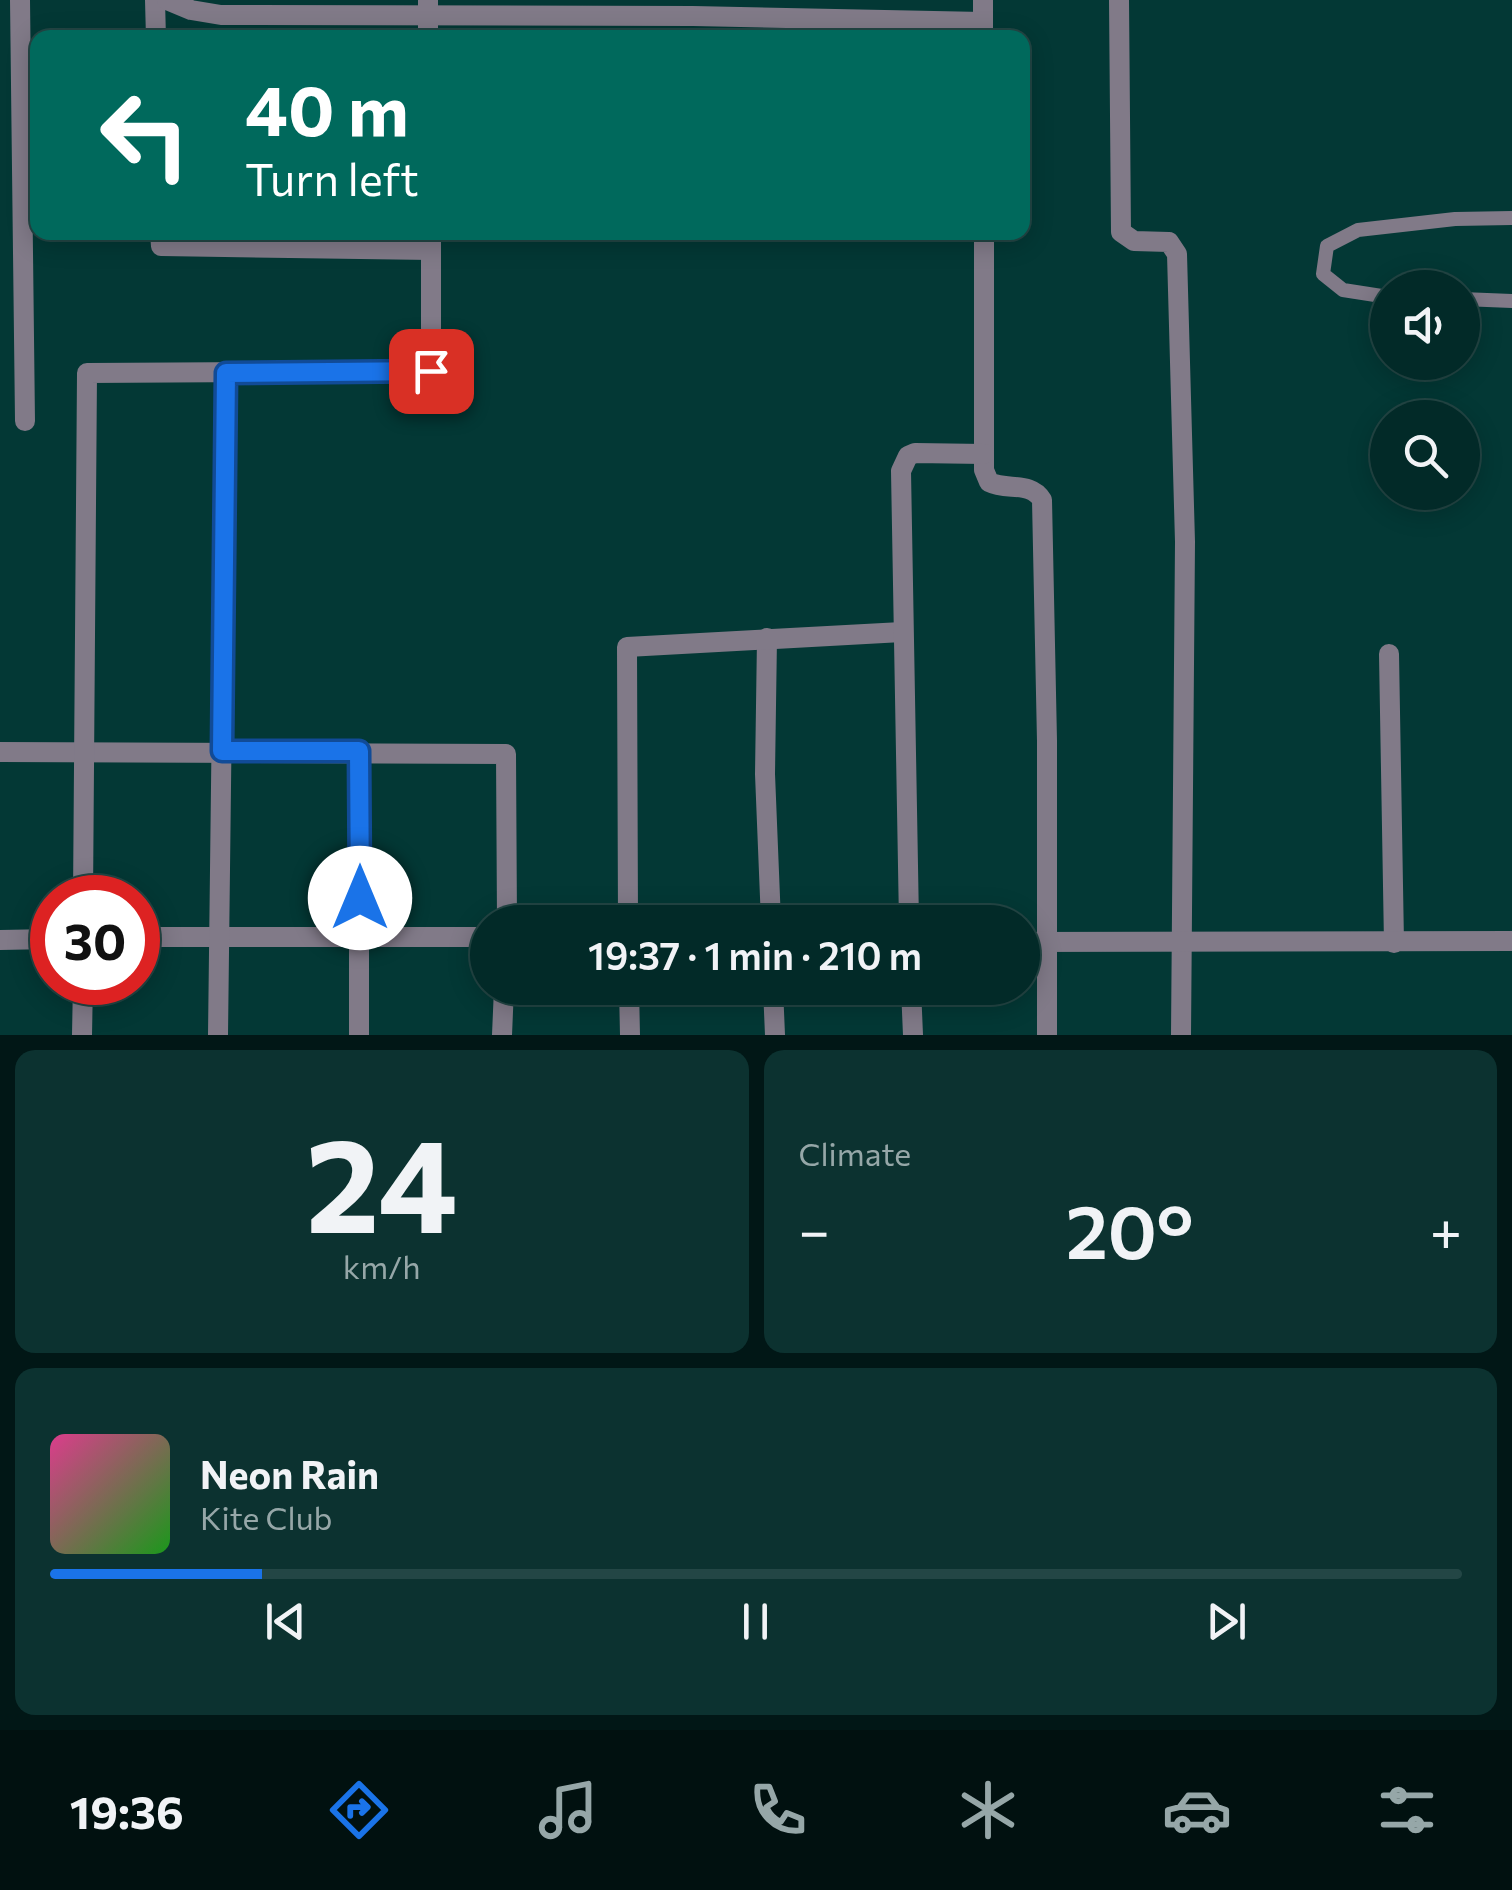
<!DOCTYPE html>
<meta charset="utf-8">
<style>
body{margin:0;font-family:Commissioner,sans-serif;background:#0c3230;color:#f1f3f6;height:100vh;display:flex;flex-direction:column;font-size:38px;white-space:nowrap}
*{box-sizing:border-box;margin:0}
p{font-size:32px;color:#96a7a8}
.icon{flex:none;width:55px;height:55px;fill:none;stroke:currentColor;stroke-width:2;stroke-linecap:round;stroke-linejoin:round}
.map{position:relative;height:1035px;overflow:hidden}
.details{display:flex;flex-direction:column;gap:15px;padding:15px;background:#011716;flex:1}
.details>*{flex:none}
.guide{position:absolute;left:30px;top:30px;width:1000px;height:210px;border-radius:20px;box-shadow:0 5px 25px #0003,0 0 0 2px #234645;background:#00695c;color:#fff;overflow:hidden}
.tools{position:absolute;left:1370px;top:270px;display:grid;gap:20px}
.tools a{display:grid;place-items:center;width:110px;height:110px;border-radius:50%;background:#022a28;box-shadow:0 5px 25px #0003,0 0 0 2px #234645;font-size:50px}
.speed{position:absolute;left:30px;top:875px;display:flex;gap:20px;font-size:50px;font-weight:700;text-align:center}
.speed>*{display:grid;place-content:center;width:130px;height:130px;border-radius:50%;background:#022a28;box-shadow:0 5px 25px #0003,0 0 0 2px #234645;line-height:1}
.speed .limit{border:15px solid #d22;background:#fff;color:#111}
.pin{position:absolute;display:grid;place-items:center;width:85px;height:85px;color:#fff;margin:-42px;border-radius:20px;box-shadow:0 5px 15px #0006}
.me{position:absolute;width:110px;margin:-55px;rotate:0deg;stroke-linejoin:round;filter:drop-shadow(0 0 8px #0008)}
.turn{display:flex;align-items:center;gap:35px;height:210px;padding:0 50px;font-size:45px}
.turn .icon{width:130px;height:130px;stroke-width:2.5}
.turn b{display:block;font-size:70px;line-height:85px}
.big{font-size:75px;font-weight:600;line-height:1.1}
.details .card{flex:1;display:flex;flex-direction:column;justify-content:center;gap:15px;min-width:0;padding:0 35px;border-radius:20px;background:#0c3230}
.details .dial{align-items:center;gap:0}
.dial b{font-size:130px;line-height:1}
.song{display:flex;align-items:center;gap:30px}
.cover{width:120px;height:120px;border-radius:15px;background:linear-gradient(135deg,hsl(330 70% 55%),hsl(120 70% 35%))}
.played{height:10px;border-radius:5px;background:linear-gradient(90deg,#1a73e8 15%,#234645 15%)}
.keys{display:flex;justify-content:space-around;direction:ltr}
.heat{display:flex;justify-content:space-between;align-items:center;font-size:55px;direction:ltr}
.details .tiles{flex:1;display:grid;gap:15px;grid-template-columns:1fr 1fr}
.card:last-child{grid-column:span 2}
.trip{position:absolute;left:470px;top:905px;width:570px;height:100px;border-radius:50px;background:#022a28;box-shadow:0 5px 25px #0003,0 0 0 2px #234645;font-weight:600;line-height:100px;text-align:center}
.dock{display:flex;height:160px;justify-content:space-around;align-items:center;background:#011110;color:#96a7a8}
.dock .icon{width:70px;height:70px}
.dock .active{color:#1a73e8}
.dock b{font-size:45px;color:#f1f3f6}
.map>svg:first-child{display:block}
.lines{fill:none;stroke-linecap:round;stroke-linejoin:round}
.lane{stroke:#817a88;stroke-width:14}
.street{stroke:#817a88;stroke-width:20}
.route-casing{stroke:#114b97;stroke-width:25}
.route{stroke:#1a73e8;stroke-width:18}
</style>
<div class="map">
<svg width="1512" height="1035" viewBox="0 0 1512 1035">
<rect width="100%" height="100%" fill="#033835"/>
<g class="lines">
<g class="lane">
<path d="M1388,297L1343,290L1323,274L1327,246L1358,230L1455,219L1512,218"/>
<path d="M1462,299L1512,301"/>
</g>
<g class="street">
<path d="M20,0L25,421"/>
<path d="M155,0L156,38"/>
<path d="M167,0L191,10L221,15L693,16L983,22"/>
<path d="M428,0V38"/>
<path d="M983,0V38"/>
<path d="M1119,0L1121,232L1134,241L1169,242L1177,254L1185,542L1181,1035"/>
<path d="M160,232L161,246L431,250"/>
<path d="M984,232V470L989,482C1007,491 1031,481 1042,500L1047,741V1035"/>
<path d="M767,638L765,774L771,922"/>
<path d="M1389,654L1394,943"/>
<path d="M0,752L506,754L507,922"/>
<path d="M83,898L87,373L431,371V232"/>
<path d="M628,922L627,647L902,632"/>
<path d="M909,922L901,471L908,456L915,453L984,454"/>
<path d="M138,937H488"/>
<path d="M0,940L52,939"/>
<path d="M1022,942L1512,941"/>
<path d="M629,988L630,1035"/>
<path d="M773,988L775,1035"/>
<path d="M911,988L913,1035"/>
<path d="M82,1035L83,982"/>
<path d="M218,1035L226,373"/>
<path d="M359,1035V751"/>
<path d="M502,1035L504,988"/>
</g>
</g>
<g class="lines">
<defs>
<path id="route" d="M360,898L359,751H222L226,373L431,371"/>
</defs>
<use href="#route" class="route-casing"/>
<use href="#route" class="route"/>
</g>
</svg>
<div class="tools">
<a><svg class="icon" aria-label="sound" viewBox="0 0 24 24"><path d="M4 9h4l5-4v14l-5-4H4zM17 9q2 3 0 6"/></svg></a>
<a><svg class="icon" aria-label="search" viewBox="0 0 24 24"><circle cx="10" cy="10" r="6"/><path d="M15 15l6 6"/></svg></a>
</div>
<div class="speed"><div class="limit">30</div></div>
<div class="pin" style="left:431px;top:371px;background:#d93025"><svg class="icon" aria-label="arrive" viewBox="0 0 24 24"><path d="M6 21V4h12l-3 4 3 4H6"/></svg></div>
<svg class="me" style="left:360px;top:898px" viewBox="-20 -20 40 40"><circle r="19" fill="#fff"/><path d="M0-13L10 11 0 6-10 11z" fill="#1a73e8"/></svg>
<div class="trip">19:37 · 1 min · 210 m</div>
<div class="guide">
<div class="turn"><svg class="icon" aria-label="left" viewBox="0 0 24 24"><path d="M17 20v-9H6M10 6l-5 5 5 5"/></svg><div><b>40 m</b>Turn left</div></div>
</div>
</div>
<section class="details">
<div class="tiles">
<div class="card dial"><b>24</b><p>km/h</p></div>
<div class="card"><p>Climate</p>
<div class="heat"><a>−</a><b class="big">20°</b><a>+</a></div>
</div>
<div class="card">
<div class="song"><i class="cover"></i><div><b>Neon Rain</b><p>Kite Club</p></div></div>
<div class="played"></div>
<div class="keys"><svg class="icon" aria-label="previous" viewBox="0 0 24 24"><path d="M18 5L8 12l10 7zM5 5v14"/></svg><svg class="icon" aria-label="pause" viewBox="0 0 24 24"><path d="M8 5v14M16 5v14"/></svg><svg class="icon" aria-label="next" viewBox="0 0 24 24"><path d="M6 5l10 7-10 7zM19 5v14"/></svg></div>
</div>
</div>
</section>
<nav class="dock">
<b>19:36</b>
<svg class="icon active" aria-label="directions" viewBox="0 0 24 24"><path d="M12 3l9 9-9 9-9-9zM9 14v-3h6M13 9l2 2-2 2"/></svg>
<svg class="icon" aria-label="music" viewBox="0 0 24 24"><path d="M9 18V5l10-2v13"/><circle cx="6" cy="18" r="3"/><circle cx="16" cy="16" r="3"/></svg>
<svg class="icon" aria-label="phone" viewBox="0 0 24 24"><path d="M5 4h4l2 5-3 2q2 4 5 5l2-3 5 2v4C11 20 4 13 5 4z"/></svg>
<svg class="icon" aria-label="climate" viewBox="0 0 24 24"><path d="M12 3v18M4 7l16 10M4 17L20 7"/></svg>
<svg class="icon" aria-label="car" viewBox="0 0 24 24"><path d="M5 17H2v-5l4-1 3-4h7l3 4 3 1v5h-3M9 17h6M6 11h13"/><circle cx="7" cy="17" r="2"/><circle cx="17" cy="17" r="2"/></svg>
<svg class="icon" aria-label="filters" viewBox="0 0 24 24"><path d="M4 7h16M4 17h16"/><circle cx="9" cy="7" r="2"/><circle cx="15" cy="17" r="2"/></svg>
</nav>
